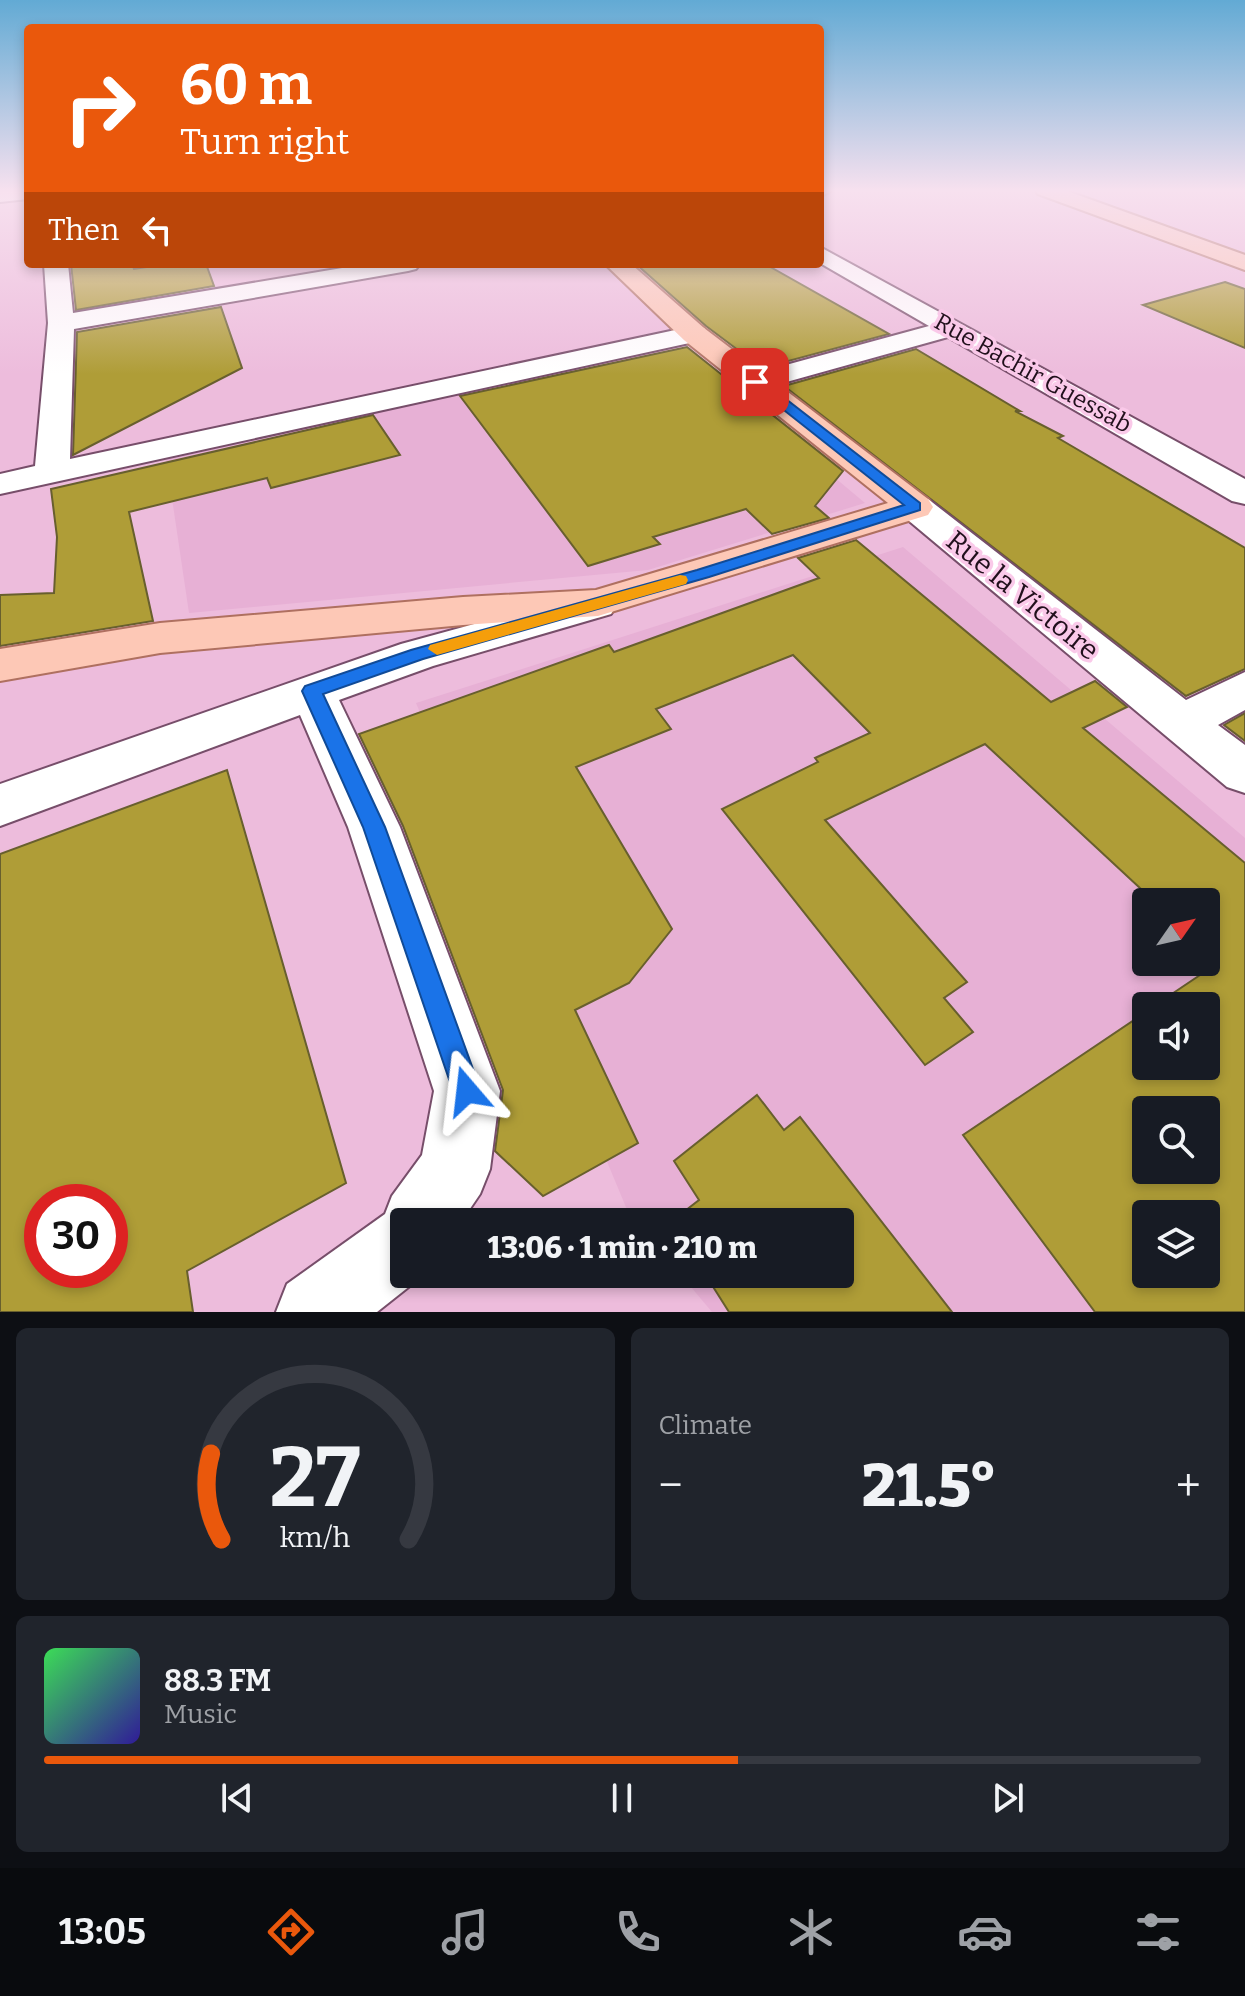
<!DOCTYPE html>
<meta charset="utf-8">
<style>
body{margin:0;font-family:Bitter,serif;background:#20242c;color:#f1f3f6;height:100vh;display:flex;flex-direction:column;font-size:30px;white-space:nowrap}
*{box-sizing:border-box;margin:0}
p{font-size:26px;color:#9ea1a6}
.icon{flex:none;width:44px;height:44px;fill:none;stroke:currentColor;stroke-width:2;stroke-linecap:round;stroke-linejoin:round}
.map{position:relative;height:1312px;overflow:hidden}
.sheet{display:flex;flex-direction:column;gap:16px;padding:16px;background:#0d0f14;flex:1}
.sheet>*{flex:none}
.guide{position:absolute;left:24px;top:24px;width:800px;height:244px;border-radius:8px;box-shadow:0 4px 12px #0003;background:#ea580c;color:#fff;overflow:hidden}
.needle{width:52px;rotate:56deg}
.buttons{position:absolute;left:1132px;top:888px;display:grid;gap:16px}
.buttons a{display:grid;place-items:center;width:88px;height:88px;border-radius:8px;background:#171b24;box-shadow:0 4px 12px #0003;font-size:40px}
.speed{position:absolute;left:24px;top:1184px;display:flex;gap:16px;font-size:40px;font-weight:700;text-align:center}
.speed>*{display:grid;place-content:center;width:104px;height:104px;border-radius:50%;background:#171b24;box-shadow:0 4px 12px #0003;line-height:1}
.speed .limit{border:12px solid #d22;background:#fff;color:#111}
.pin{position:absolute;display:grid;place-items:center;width:68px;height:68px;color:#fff;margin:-34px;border-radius:16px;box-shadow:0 4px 12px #0006}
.me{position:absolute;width:88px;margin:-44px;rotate:343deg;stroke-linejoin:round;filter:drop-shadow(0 0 6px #0008)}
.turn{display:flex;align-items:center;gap:28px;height:168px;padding:0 24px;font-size:36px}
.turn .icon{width:104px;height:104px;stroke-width:2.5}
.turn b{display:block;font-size:56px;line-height:68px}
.then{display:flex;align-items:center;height:76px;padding:0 24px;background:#0003;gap:16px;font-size:30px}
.big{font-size:60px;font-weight:800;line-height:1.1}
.sheet .card{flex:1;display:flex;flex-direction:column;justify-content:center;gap:12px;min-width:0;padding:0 28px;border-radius:12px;background:#20242c}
.sheet .dial{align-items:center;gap:0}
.dial svg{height:208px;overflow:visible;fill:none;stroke:#363941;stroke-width:7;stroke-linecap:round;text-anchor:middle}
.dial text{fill:#f1f3f6;stroke:none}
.song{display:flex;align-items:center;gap:24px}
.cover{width:96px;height:96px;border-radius:12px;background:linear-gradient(135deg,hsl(130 70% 55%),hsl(250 70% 35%))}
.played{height:8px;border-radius:4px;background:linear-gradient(90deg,#ea580c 60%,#363941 60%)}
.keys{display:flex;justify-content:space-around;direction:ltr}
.heat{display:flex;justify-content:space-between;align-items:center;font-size:44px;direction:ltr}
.sheet .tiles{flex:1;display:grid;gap:16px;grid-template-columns:1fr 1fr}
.card:last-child{grid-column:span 2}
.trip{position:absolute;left:390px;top:1208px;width:464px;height:80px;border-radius:8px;background:#171b24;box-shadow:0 4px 12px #0003;font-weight:800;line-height:80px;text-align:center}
.tab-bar{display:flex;height:128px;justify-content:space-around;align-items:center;background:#090b0e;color:#9ea1a6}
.tab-bar .icon{width:56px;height:56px}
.tab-bar .active{color:#ea580c}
.tab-bar b{font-size:36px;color:#f1f3f6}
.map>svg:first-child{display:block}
.built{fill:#e7b0d5;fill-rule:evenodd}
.building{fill:#af9d37;stroke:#685f2e;stroke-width:2;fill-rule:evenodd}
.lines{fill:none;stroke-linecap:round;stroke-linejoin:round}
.minor-casing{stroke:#774e6a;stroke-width:4}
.primary-casing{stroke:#af7060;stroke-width:4}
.minor{fill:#fff;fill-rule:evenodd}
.primary{fill:#fdc8b6;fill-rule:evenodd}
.route{fill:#1a73e8;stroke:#114b97;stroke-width:2}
.slow{fill:#f59e0b}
.labels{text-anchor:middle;stroke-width:7;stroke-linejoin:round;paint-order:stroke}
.far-street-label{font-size:24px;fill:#21101c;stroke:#fac9e9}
.street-label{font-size:28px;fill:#21101c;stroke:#fac9e9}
</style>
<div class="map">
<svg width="1245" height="1312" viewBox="0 0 1245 1312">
<rect width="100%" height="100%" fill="#edbcdc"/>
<g class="built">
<path d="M678,346L865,503L648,570L189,613L166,458Z"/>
<path d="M903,547L1245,838V1312H712L680,1274H840V1222H637L628,1212L416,703ZM1146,902H1206V962H1146ZM1146,1006H1206V1066H1146ZM1146,1110H1206V1170H1146ZM1146,1214H1206V1274H1146Z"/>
</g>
<g class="building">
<path d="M71,264H132L134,269L167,264H206L214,286L76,310Z"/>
<path d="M636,264H765L889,334L762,368L706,326Z"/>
<path d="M1225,282L1245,289V348L1143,305Z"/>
<path d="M221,307L242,368L73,455L77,332Z"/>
<path d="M687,347L843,471L815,506L829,518L772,534L746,509L653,537L660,544L588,566L460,396Z"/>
<path d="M916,349L1020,411H1015L1063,436L1058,438L1245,548V669L1186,696L784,386Z"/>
<path d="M373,415L400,455L271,488L267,478L129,512L153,621L0,646V595L54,593L57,537L51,489Z"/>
<path d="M856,540L1051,702L1095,681L1127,707L1083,728L1245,863V1312H1095L963,1135L1146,1012V1066H1206V1006H1154L1206,971V902H1155L985,744L825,820L967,982L944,998L973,1032L925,1065L722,809L818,762L815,758L870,733L793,655L656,709L671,729L576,767L672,929L629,983L575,1010L638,1143L543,1196L495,1151L503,1090L403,826L359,734L609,645L614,652L819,578L798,558ZM1146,1110H1206V1170H1146ZM1146,1214H1206V1274H1146Z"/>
<path d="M1245,713V741L1224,725Z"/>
<path d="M227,770L346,1183L187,1271L193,1312H0V854ZM42,1202H110V1270H42Z"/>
<path d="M757,1095L784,1130L800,1117L952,1312H729L705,1274H840V1222L672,1221L699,1200L674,1161Z"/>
</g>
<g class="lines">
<defs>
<g id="minor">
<path d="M0,190H28V199L0,202Z"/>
<path d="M820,247L1245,479V504L1232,501L948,337L765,388L755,391L745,388L740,382L745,376L929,326L820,263Z"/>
<path d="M44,264H68L73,313L366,264H420L416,269L408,271L74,329L70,459L694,326L704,328L708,334L704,340L694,342L0,494V474L35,466L48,323Z"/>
<path d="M915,496L928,499L1186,700L1245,672V710L1218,725L1245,745V793L1227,787L902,515L897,507L902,499Z"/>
<path d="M596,591L611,594L617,604L611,614L433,666L339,700L400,827L500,1091L490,1169L480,1194L461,1222H404V1274H425L377,1312H276L287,1284L385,1214L392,1196L422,1155L434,1091L348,827L300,715L0,826V784L401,644Z"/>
</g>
<g id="primary">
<path d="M820,190H832L820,197Z"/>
<path d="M1035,190H1064L1245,255V270L1038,194Z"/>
<path d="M605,264H631L704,328L928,499L933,507L928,515L598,616L463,625L160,653L0,681V649L160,623L463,597L596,590L888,503L684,340Z"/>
</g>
</defs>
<use href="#minor" class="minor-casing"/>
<use href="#primary" class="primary-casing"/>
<use href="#minor" class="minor"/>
<use href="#primary" class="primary"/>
</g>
<linearGradient id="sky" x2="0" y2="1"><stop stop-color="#62aad4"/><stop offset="0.51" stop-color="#f7e1ef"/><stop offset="1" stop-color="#f7e1ef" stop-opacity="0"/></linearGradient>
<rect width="1245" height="374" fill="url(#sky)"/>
<path class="route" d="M751,379H760L920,503V510L709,577L423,659L323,694L385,827L481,1091L477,1101L467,1105L457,1101L453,1091L363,827L302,691L305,686L411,650L697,570L904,505L751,384Z"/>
<path class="slow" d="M680,575L686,576L688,580L686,584L437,655L428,649L430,645Z"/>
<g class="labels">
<g class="far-street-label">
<text transform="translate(1033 373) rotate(29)" y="8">Rue Bachir Guessab</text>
</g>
<g class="street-label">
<text transform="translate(1023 595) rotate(39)" y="10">Rue la Victoire</text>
</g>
</g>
</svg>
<div class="buttons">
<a><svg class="needle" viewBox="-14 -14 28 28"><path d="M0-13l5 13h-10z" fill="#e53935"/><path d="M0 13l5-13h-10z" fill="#9ea1a6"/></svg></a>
<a><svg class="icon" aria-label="sound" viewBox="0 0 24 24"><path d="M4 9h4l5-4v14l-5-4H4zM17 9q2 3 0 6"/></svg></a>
<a><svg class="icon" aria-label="search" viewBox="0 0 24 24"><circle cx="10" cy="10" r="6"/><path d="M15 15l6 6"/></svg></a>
<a><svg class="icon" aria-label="layers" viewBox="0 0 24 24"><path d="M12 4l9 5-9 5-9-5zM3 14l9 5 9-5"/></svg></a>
</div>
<div class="speed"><div class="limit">30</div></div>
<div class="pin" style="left:755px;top:382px;background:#d93025"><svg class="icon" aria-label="arrive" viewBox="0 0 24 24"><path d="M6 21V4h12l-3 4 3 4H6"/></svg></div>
<svg class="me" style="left:467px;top:1091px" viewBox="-20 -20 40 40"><path d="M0-17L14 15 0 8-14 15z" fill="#1a73e8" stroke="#fff" stroke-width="4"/></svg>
<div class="trip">13:06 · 1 min · 210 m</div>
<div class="guide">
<div class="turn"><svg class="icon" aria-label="right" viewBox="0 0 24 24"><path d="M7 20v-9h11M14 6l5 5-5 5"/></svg><div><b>60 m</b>Turn right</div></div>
<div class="then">Then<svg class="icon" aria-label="left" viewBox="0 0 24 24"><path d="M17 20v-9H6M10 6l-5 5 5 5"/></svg></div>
</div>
</div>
<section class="sheet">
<div class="tiles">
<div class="card dial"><svg viewBox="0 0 100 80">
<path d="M14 69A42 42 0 1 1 86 69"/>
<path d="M14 69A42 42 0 0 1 10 36" stroke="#ea580c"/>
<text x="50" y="56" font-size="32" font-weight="700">27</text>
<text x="50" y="72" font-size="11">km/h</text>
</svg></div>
<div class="card"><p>Climate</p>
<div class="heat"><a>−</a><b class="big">21.5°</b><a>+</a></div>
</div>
<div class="card">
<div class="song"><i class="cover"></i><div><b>88.3 FM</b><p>Music</p></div></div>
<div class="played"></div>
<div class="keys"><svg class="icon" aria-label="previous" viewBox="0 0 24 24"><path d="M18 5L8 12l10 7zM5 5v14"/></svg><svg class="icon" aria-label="pause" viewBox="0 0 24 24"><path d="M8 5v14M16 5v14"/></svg><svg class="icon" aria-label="next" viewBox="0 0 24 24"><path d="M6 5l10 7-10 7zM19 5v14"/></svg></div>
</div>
</div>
</section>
<nav class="tab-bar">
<b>13:05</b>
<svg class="icon active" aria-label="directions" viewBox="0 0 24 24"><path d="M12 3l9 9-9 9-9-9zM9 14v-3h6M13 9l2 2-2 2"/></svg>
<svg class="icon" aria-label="music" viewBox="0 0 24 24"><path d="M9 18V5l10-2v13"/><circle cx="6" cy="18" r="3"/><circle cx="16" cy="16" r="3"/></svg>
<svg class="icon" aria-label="phone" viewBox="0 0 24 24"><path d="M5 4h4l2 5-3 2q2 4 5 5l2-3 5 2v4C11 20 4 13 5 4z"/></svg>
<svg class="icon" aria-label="climate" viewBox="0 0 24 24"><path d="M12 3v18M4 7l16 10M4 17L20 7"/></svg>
<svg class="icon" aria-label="car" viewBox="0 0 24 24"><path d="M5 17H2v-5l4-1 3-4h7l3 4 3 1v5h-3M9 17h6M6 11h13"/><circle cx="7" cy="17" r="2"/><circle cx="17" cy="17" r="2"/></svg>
<svg class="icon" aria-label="filters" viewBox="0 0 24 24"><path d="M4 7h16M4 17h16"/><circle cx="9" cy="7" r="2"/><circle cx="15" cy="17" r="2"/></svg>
</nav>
